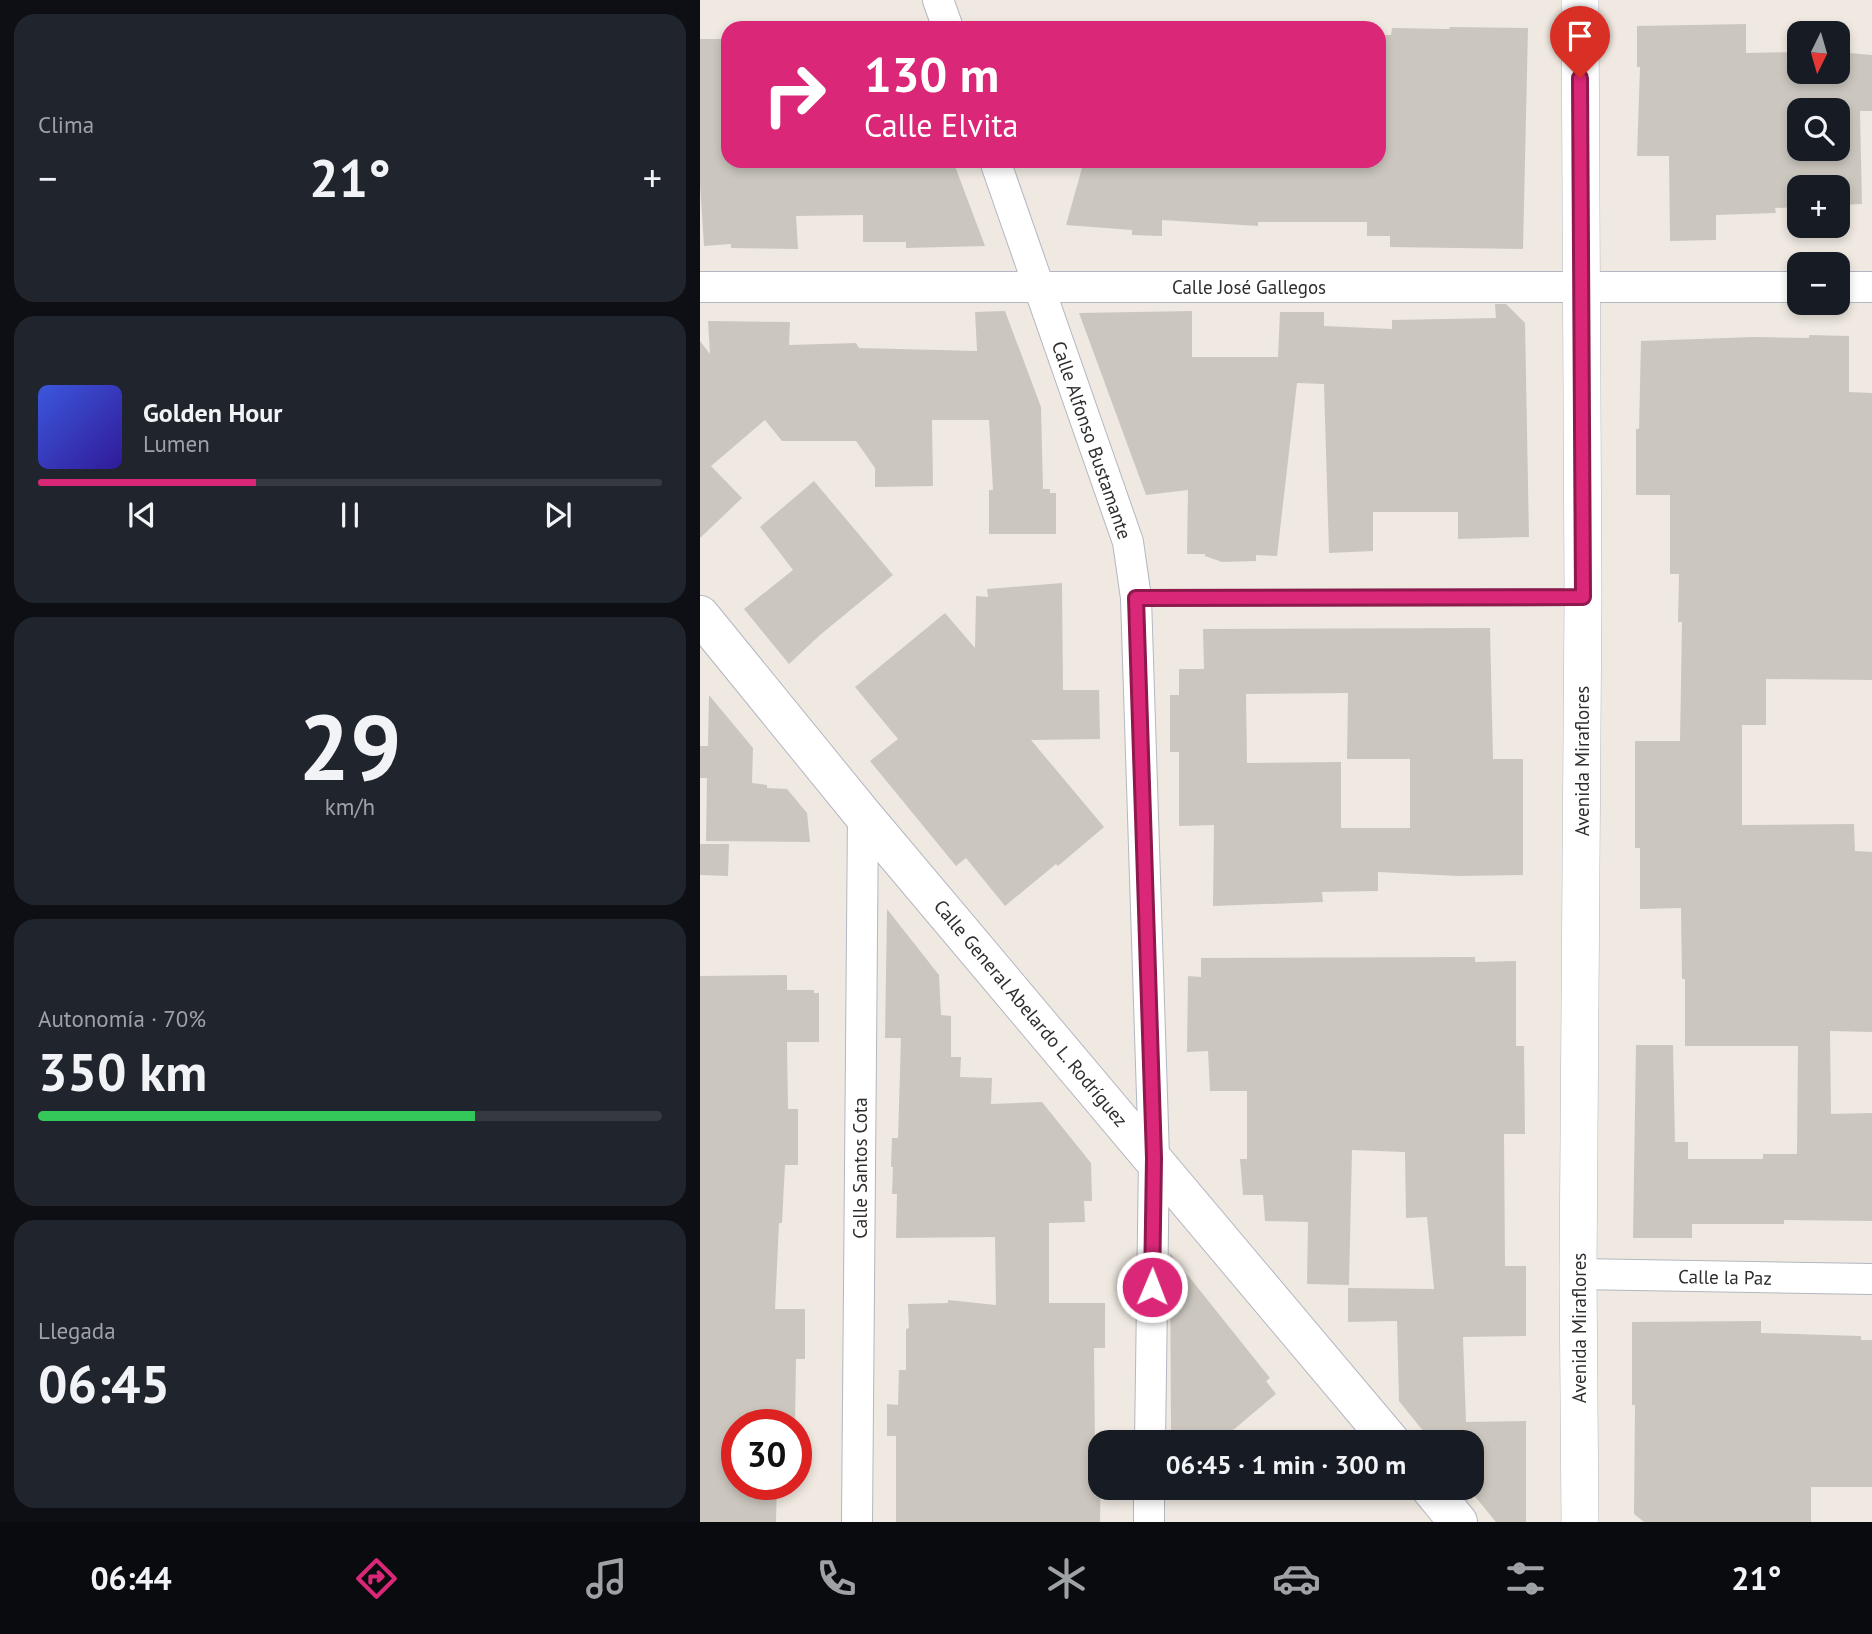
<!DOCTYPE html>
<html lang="es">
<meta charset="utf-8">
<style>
body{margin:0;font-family:"PT Sans",sans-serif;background:#20242c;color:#f1f3f6;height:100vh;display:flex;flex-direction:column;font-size:26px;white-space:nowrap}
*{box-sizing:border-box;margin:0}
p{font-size:23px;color:#9ea1a6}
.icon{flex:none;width:38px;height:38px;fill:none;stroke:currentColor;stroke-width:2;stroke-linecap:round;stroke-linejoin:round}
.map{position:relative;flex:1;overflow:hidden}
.sheet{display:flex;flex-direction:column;gap:14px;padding:14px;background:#0d0f14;width:700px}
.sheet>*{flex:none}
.top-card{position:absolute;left:21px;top:21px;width:665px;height:147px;border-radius:21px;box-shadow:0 4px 10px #0003;background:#db2777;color:#fff;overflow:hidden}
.needle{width:46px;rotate:185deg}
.controls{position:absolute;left:1087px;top:21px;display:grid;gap:14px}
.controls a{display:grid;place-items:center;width:63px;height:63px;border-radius:14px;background:#171b24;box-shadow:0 4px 10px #0003;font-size:35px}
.speed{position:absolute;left:21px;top:1409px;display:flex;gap:14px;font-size:35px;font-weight:700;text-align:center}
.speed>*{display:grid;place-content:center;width:91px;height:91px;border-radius:50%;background:#171b24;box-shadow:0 4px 10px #0003;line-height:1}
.speed .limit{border:10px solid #d22;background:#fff;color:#111}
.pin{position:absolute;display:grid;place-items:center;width:60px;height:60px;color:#fff;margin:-72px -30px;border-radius:50% 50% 50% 0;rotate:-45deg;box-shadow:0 0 7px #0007}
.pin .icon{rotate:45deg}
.me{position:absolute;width:77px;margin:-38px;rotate:1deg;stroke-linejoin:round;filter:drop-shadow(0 0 5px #0008)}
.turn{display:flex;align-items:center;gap:24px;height:147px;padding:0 28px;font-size:32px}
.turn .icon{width:91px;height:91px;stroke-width:2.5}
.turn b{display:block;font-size:49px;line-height:60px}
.big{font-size:52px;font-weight:800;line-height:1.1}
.sheet .tile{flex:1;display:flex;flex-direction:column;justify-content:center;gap:10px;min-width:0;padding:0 24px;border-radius:21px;background:#20242c}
.sheet .dial{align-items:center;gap:0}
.dial b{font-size:91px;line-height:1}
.song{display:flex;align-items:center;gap:21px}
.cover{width:84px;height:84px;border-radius:10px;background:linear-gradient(135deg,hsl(230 70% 55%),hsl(250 70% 35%))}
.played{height:7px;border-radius:4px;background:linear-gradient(90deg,#db2777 35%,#363941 35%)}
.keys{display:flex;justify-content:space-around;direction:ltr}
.heat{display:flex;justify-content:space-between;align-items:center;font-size:38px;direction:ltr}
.charge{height:10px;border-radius:5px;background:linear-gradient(90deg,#34c759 70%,#363941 0)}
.trip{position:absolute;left:388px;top:1430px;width:396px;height:70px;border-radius:21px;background:#171b24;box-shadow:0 4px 10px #0003;font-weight:800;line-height:70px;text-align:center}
.dock{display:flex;height:112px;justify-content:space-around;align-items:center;background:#090b0e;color:#9ea1a6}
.dock .icon{width:49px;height:49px}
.dock .active{color:#db2777}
.dock b{font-size:32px;color:#f1f3f6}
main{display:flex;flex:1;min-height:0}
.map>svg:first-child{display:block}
.building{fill:#cbc7bf;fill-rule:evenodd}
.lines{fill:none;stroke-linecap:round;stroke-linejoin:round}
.service-casing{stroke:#b4b7c1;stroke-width:18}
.minor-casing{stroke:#b4b7c1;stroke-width:32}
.tertiary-casing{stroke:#b4b7c1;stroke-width:38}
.secondary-casing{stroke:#b4b7c1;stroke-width:40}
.service{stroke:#fff;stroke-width:16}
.minor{stroke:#fff;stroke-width:30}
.tertiary{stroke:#fff;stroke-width:37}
.secondary{stroke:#fff;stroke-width:38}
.route-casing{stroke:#8e194d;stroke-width:18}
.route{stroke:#db2777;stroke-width:12}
.labels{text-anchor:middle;stroke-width:7;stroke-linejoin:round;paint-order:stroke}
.street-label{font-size:19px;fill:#2e2e2e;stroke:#fff}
</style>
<main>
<section class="sheet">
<div class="tile"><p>Clima</p>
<div class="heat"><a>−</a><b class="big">21°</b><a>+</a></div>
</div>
<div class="tile">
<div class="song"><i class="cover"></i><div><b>Golden Hour</b><p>Lumen</p></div></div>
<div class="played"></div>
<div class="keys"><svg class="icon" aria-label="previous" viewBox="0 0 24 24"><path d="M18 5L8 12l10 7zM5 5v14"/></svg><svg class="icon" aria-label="pause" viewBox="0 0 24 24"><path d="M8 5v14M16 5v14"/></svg><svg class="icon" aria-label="next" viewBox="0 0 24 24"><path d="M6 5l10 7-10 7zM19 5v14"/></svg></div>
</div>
<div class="tile dial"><b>29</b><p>km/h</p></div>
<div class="tile"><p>Autonomía · 70%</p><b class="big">350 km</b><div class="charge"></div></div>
<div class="tile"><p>Llegada</p><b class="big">06:45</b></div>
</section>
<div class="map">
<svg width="1172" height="1522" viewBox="0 0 1172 1522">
<rect width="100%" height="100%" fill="#efe9e1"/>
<g class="building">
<path d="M1046,24V53L1099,52V72H1138V52L1172,55V111H1160L1162,204L1138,205V187H1099V207L1075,208L1076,213L1016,215V240L970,241L969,156H937L940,67H937V26ZM1099,110H1138V149H1099Z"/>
<path d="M750,27L828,28L823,249L690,247V236H667V222H558V226L462,220V236L432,235V230L366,225L384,161H679V35H691L692,28L749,29Z"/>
<path d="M0,39H27L28,161H253L285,246L206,248V242H163V215L96,216L98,249L31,248V244L4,246L0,184Z"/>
<path d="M795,304H806L825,323L829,537L758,539V512H673V551L629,553L624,384L597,383L577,556L556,555V561L522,562L505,556V554H487L488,490L446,495L379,313L492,311V357H578L580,312H624V326L692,329V320L796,318Z"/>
<path d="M305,311L341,407L343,489H350V493H356V534H289V490H293L289,420H232L233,486L175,487V468L156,441H82L65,420L11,466L42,498L0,538V341L10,354L8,321L90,322L89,345L156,343L159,348L277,351L275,312Z"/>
<path d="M1109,335L1149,336V392L1172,393V680L1066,679V725H1042V825L1154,824L1155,851L1172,852V1032L1130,1031L1131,1114L1172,1113V1221L1084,1220V1224H992V1238H933L936,1045H973L975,1142H988V1159H1063V1154H1097L1098,1046H985V979H982L981,908L940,909V848H935V741H980L982,622H978L979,574H970V495H936V429H939L941,341L1053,337L1109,338Z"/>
<path d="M114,481L193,575L120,635L89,664L44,609L93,570L60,527Z"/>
<path d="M362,583L363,690H399L400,739L331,740L404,827L358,866L356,864L305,906L266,858L256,866L170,761L198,739L155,687L245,613L275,648L276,596L288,597L287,589Z"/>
<path d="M790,628L793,759H823V875L758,876L678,872V891L622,892L623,902L513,906L514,825L479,826V752H470V695H479V669H504L503,629ZM648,693L647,759H710V828H641V762L547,763L546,694Z"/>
<path d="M9,695L53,748L52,783L67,785V788L87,789L107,813L110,842L6,841L7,778H0V746H8Z"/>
<path d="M0,844H29L28,876L0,875Z"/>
<path d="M187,909L239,975L241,1015L251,1016V1057H261L260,1077L292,1078L291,1104L342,1102L391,1163L392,1201H384L385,1222L349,1223V1303H405V1348H394L395,1455H401L400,1522H196V1436H187V1404L198,1405L199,1370H206V1329L209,1328L208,1304L248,1303V1300L296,1305L295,1237L196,1238L197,1194H192L193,1167H191L192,1138H198L201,1038H185Z"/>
<path d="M775,957V962L816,961V1046H824L825,1134H804L805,1266H826V1336L763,1337L766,1422L826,1421V1522H796L768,1488H772V1442H732L699,1401L697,1321L648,1322V1288L734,1289L727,1217L706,1218L705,1152L652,1150L649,1285L607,1284L608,1222L565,1221L563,1195H543L540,1159H547V1091H510L508,1051L487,1052L488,976L501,977V958Z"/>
<path d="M87,975V990H114V993H119V1042H87L88,1109H98V1165H85L82,1223H79L75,1309H105V1359H96L95,1424H37V1484H77L76,1522H0V976Z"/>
<path d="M470,1253L570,1378L566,1381L576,1394L519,1442H482L471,1430Z"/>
<path d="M1061,1321V1333L1161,1336V1340H1172V1487H1111V1522H944L934,1514L935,1405H932V1322Z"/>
</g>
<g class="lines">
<defs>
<path id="service" d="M436,598L883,597"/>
<g id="minor">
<path d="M238,0L248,28"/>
<path d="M295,161L428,542L436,598L454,1158L450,1442"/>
<path d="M0,287H1099"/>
<path d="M1138,287H1172"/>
<path d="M878,1274L1172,1279"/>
<path d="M157,1522L163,815"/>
<path d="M449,1522V1488"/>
</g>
<path id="tertiary" d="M880,1522L878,1274L883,597L880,0"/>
<g id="secondary">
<path d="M0,615L163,815L691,1442"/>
<path d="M730,1488L758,1522"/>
</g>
</defs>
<use href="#service" class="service-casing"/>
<use href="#minor" class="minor-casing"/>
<use href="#tertiary" class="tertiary-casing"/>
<use href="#secondary" class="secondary-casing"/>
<use href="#service" class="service"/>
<use href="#minor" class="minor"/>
<use href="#tertiary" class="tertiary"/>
<use href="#secondary" class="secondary"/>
</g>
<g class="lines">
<defs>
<path id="route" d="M452,1287L454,1158L436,598L883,597L880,78"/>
</defs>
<use href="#route" class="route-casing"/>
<use href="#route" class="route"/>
</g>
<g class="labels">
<g class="street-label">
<text x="549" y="294">Calle José Gallegos</text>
<text transform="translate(392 440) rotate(71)" y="7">Calle Alfonso Bustamante</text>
<text transform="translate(882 761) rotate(-90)" y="7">Avenida Miraflores</text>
<text transform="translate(331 1013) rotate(50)" y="7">Calle General Abelardo L. Rodríguez</text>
<text transform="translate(160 1168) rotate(-90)" y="7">Calle Santos Cota</text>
<text transform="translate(1025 1277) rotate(1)" y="7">Calle la Paz</text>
<text transform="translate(879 1328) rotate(-90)" y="7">Avenida Miraflores</text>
</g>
</g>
</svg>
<div class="controls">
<a><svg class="needle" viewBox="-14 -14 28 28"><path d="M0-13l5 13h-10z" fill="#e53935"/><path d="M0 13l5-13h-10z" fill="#9ea1a6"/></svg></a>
<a><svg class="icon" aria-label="search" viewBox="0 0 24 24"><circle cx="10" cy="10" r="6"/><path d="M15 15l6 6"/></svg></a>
<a>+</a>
<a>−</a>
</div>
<div class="speed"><div class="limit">30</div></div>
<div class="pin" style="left:880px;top:78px;background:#d93025"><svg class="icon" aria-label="arrive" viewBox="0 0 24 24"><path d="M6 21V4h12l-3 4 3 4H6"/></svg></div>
<svg class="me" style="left:452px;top:1287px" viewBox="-20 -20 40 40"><circle r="17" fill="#db2777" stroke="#fff" stroke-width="3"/><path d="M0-11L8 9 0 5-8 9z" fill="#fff"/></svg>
<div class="trip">06:45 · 1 min · 300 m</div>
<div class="top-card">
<div class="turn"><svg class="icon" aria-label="right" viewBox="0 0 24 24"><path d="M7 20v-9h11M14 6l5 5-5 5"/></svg><div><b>130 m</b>Calle Elvita</div></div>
</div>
</div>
</main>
<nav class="dock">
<b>06:44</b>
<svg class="icon active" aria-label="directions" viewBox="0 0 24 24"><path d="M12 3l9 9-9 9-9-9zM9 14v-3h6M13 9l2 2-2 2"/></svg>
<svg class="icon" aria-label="music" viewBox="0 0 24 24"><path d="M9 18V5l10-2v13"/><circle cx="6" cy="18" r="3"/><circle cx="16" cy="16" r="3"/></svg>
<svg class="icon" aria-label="phone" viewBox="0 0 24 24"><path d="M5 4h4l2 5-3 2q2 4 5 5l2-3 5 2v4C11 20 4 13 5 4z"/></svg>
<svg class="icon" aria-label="climate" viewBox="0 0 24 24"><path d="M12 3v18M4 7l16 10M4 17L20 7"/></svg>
<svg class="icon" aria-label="car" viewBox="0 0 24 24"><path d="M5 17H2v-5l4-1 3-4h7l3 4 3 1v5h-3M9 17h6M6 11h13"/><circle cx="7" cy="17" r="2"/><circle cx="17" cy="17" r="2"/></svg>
<svg class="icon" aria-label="filters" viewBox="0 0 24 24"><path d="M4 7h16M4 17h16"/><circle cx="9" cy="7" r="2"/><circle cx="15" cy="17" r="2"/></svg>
<b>21°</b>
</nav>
